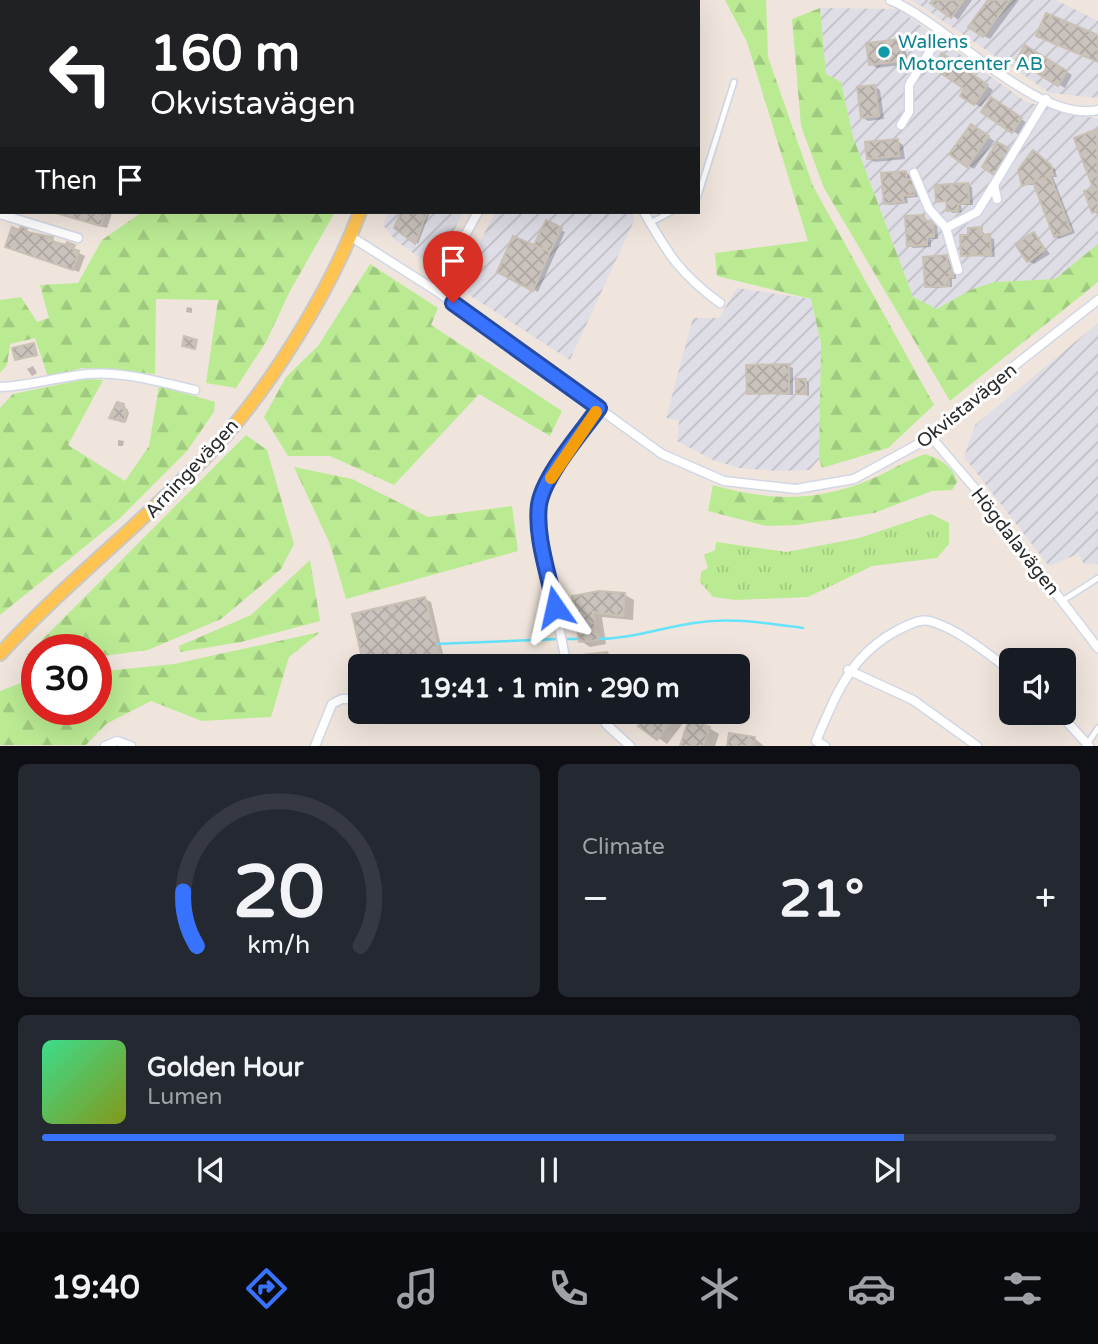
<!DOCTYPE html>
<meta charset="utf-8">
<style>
body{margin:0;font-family:"Varela Round",sans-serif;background:#242831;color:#f1f3f6;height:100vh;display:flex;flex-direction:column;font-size:26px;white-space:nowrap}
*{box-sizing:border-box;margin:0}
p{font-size:23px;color:#9ea1a6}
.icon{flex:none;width:38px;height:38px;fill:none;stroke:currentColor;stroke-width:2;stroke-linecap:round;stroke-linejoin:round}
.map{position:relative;height:746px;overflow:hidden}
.panel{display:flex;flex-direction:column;gap:18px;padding:18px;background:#0d0f14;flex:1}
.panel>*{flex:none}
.top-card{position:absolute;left:0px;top:0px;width:700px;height:214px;box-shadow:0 7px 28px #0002;background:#202124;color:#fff;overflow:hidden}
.fabs{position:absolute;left:999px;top:648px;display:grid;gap:14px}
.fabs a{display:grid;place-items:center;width:77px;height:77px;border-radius:10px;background:#171b24;box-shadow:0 7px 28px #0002;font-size:35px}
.speed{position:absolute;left:21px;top:634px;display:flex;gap:14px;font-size:35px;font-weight:700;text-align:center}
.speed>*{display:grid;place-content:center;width:91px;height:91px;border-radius:50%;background:#171b24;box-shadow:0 7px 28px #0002;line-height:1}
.speed .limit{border:10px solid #d22;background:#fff;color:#111}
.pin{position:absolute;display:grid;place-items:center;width:60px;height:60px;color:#fff;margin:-72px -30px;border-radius:50% 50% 50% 0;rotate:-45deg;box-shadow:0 0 7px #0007}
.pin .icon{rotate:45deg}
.me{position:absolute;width:77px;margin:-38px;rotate:349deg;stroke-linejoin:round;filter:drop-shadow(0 0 5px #0008)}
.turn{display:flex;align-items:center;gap:24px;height:147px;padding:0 35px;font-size:32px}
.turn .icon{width:91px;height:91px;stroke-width:2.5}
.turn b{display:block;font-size:49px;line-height:60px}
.then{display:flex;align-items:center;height:66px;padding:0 35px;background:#0003;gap:14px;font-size:26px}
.big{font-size:52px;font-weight:800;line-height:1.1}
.panel .card{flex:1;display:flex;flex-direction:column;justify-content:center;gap:10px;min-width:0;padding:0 24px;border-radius:10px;background:#242831}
.panel .dial{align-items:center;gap:0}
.dial svg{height:182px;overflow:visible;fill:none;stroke:#363941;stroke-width:7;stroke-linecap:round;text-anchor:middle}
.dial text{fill:#f1f3f6;stroke:none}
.song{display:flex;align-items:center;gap:21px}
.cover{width:84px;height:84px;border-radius:10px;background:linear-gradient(135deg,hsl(150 70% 55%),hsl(70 70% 35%))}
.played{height:7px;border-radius:4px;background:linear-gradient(90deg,#3873ff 85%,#363941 85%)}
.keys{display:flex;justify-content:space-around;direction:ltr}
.heat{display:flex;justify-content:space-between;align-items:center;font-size:38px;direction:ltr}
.panel .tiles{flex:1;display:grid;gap:18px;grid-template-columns:1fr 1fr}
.card:last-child{grid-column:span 2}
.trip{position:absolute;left:348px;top:654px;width:402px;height:70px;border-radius:10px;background:#171b24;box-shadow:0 7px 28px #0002;font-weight:800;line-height:70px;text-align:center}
.dock{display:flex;height:112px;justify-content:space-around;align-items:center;background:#090b0e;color:#9ea1a6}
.dock .icon{width:49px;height:49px}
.dock .active{color:#3873ff}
.dock b{font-size:32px;color:#f1f3f6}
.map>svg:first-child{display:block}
.industrial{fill:url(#industrial-furrows)}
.grass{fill:url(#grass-tufts)}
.forest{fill:url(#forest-firs)}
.shadow{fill:#0003}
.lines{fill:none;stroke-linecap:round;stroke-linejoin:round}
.stream{stroke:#65e3fb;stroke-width:2.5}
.building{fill:url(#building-cross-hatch);stroke:#cac1b5;stroke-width:2}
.lane-casing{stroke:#d1d7e5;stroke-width:8}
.street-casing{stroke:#d1d7e5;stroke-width:11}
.primary-casing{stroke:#c8c8c8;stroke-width:16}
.lane{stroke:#fff;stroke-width:4.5}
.street{stroke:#fff;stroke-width:8}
.primary{stroke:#ffc351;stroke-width:12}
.route-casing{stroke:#244ba6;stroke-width:18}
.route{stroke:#3873ff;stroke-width:12}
.slow{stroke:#f59e0b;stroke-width:12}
.culture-dot{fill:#0f9aa8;stroke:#fff;stroke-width:2.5}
.labels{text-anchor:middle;stroke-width:6;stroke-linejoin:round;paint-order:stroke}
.culture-label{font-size:19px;fill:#0d838f;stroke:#fff;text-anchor:start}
.street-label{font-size:19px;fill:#2b2b2b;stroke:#fff}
</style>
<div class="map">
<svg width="1098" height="746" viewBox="0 0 1098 746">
<defs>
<pattern id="industrial-furrows" width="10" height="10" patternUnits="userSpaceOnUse" patternTransform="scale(1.75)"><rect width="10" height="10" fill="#dfdde6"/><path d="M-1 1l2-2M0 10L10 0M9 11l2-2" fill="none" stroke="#c0bec5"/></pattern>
<pattern id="grass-tufts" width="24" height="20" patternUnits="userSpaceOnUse" patternTransform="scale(1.75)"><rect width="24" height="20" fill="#baeb93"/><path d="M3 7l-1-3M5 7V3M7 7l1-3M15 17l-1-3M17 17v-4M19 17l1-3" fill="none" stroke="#a0ca7f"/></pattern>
<pattern id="forest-firs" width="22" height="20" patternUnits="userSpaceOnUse" patternTransform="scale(1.75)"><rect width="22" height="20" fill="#baeb93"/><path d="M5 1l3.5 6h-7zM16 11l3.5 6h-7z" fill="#a0ca7f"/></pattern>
<pattern id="building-cross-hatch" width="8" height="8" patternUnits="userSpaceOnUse" patternTransform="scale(1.75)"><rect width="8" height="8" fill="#cac2bc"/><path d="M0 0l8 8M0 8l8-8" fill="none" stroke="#aea7a2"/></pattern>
</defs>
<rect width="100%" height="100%" fill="#efe5dc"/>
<g class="industrial">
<path d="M912,0H1056L1098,21V98L1050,93Z"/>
<path d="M820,8L898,9L1026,102L1098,119V244L1055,279L994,282L970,290L937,309L913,297L853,137L841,82L826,74Z"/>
<path d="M388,212H463L438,262L428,263L396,241L383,225Z"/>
<path d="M495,212H629L633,214L634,221L570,360L468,294L473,257Z"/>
<path d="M737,288L811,299L821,347L819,459L810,470L776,471L739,468L713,460L677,441L679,421L666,418L693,318H719Z"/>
<path d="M1098,323V564H1084L1078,554L1049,566L964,457L975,425Z"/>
</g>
<path class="grass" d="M931,514L949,523V544L937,558L872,566L808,597L736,600L713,597L700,582L701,572L708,568L704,555L715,550L716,542L787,552L859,538Z"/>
<g class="forest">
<path d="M725,0H766L768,57L813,186L934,405L888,448L822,468L819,459L821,344L811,299L717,276L715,253L808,241L747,42Z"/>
<path d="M820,8L826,74L841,82L853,137L913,297L937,309L970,290L994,282L1055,279L1098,244V282L950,401L824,188L801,126L792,19Z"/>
<path d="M142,212H335L290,291L266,342L236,388L206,383L218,300L156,299L155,374L82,368L48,377L35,338L10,344L7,365L0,373V300L21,297L37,322L49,318L40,285L78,283L102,240Z"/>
<path d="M370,264L438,308L431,325L562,411L550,436L479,394L394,485L330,456H288L264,417L286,377L318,346Z"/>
<path d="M86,379L103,380L68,445L125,481L149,446L159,386L215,402L214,412L187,451L119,519L0,615V408L13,394Z"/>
<path d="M246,435L267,450L294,544L281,569L221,619L148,650L96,657V649H37V656L27,655Z"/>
<path d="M925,454C940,459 953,466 957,482L952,490L932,491L874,513L796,525L766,526L708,511L713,485C771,502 821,502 876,477C893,469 908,460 925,454Z"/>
<path d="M294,467L352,479L428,517L512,506L518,551L346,599L330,544Z"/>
<path d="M310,560L320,621L241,642L180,652L179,646L251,615Z"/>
<path d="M320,632L289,657L271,717L202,721L151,701L106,724L86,745H0V691L34,678H37V709H96V672L174,664Z"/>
</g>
<g class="shadow">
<path d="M22,0H45L22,2Z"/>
<path d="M466,0H500L466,2Z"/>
<path d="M935,0H972L958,20Z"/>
<path d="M990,0H1019L990,39L984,36Z"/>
<path d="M899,40L905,44L908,64L877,68L871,64Z"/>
<path d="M1026,47L1072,75L1065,88L1018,60Z"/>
<path d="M0,54L2,55V82H0Z"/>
<path d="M948,59L993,90L981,107L975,104Z"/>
<path d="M874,86L880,90L884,119L868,121L862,117Z"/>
<path d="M997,103L1027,123L1019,135L983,111Z"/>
<path d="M0,109L2,110V133H0Z"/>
<path d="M978,129L994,141L974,169L968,165Z"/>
<path d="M1097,131L1098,132V214L1094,212Z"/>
<path d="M897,141L903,145L905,159L875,162L868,158Z"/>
<path d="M998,144L1013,153L999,176L984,166Z"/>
<path d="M1037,155L1055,169L1057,177H1053L1075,233L1059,239L1055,236L1035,185H1024Z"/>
<path d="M905,172L910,175V181L916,184L918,197L907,198L908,203L890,205L885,203Z"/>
<path d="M967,185L972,187L973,205H961L962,212L953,213L948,210V203L938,200Z"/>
<path d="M51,212H110L112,213L107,228Z"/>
<path d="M403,212H430L418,244L396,228Z"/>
<path d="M924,217L929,222L937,225L938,239H931V247L913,248L909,245Z"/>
<path d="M546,223L565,232L538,292L499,271L535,247Z"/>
<path d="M981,229L986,236L994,239L995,257L962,255L970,236Z"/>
<path d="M27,230L32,235L53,239L58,245L80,250L79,253L85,256L79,272L7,246Z"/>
<path d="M1034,234L1050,254L1034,264L1028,261Z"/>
<path d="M946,257L956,268V279H952V287L931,288L927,286Z"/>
<path d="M187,307L192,308V313L186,312Z"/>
<path d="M33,345L38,356L17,359Z"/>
<path d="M33,366L37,373L32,376L27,369Z"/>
<path d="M788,366L793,368V395L749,393Z"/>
<path d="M805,380L809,383V396L798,393Z"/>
<path d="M124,405L129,413L126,422L114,419Z"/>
<path d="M118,440L124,441L123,446H118Z"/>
<path d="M625,595L634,600L633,620L602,617L606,644L590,647L581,641L574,597Z"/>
<path d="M425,599L431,602L446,667H366Z"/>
<path d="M606,654L616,659L620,667H589Z"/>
<path d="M622,712H646L642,722L651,712H672L684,722L667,744Z"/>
<path d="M709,728L719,734L715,746H682Z"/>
<path d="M754,738L764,746H729Z"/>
</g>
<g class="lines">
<g class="stream">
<path d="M565,639H579"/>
<path d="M596,639C632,639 659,628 694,623C731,617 766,623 803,628"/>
<path d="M436,644L558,639"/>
</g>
</g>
<g class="building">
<path d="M933,0H964L951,18L930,3Z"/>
<path d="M988,0H1010L983,37L968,27Z"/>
<path d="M1046,13L1098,35V62L1036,36Z"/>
<path d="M900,39L902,61L869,65L866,43Z"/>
<path d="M1025,45L1067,71L1058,86L1016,60Z"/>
<path d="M942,53L988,85L974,105L960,96L964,89L932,67Z"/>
<path d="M875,85L879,116L861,118L857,87Z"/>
<path d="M991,97L1022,118L1012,133L981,112Z"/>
<path d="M971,124L989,136L967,167L949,154Z"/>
<path d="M1097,129L1098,211L1092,213L1084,191L1093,188L1074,138Z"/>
<path d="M898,139L899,156L867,159L865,142Z"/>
<path d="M997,142L1010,149L994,175L982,167Z"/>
<path d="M1033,150L1051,165L1053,175L1022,186L1018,170Z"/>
<path d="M906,171L907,180L913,179L914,195L903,196L904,202L884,204L881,173Z"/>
<path d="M1050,176L1071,231L1054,237L1033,182Z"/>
<path d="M968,183L969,203L958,204V211H947L946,201L936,202L935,185Z"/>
<path d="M52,212H105L101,226Z"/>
<path d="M401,212H427L415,244L394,228Z"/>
<path d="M924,215L925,221L933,220L934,237H927V245L907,246L905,216Z"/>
<path d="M546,220L562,228L550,252L534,245Z"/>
<path d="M21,226L27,228L26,232L53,237L52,241L66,245L67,242L75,245L73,249L79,251L73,270L5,247L12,227L19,230Z"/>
<path d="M982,227V235L990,234L991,255L961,256L960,235H968V228Z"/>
<path d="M1034,232L1045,250L1027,262L1015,244Z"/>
<path d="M513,236L550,252L533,291L497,272Z"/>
<path d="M947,255V264L952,263L953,277H948L949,286L925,287L923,257Z"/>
<path d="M184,336L197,340L195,349L182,346Z"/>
<path d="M34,343L37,355L15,360L12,348Z"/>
<path d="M789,364V393L747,394L746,365Z"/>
<rect x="796" y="379" width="10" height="15"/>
<path d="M117,402L124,404L123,409L127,410L124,422L109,418Z"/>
<path d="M599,591L625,593L623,616L593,612L598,640L579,642L572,596Z"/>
<path d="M425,597L442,667H364L352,614Z"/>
<path d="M607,652L615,667H587L581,655Z"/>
<path d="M649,712L676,715L657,740L638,726Z"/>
<path d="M689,719L710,727L703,746H680Z"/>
<path d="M729,733L755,737L754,746H727Z"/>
</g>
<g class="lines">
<defs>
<g id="lane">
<path d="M698,196L734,82"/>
<path d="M650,223L671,212"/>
<path d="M1062,601L1098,578"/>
<path d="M1088,743L1098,728"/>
</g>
<g id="street">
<path d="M890,0C944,21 1037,124 1098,110"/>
<path d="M53,2L54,0"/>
<path d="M551,2V0"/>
<path d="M0,43L2,44"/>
<path d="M0,102H2"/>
<path d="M901,125L909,112V85L941,33"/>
<path d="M0,158L2,148"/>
<path d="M0,168L2,169"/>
<path d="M914,173L929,209L946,228L977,212L994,185"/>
<path d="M997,199L994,185L1046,99"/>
<path d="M644,212C668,254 680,274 720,303"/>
<path d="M0,214L78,238"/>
<path d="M946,228L958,270"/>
<path d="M350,236L435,290L662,454L724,481L796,489L854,479L931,437L1005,373L1098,300"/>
<path d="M435,290L478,212"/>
<path d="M0,387C30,386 57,377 87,374C123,371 160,382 195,390"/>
<path d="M931,437L978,492L1098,648"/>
<path d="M542,667L566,659"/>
<path d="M569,667L565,657L540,530V501L548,483L599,408"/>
<path d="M848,670L913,700L977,746"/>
<path d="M598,712L607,725L630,746"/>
<path d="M1058,712L1089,746"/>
<path d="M105,746L117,741L131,746"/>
<path d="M315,746L332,704L342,699H360"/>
<path d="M825,746L816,741C836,695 850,655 898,630C909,625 921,617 933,622C961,631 988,654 1012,672"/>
</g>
<g id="primary">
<path d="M423,2V0"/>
<path d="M0,654C67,581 147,520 215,447C271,387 331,289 360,212"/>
</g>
</defs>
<use href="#lane" class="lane-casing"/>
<use href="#street" class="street-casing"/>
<use href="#primary" class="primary-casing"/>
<use href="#lane" class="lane"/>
<use href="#street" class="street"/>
<use href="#primary" class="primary"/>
</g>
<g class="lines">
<defs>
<path id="route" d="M453,303L599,408C582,432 543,476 539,505C535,537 549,575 555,607"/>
</defs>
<use href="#route" class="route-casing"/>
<use href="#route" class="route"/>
<path class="slow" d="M551,478L596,412"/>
</g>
<circle class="culture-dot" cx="884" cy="52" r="7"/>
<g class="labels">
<g class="culture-label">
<text x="898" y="48">Wallens<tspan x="898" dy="22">Motorcenter AB</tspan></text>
</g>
<g class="street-label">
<text transform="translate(966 405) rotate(-39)" y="7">Okvistavägen</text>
<text transform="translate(191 468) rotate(-47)" y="7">Arningevägen</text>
<text transform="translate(1016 541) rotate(52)" y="7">Högdalavägen</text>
</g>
</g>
</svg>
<div class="fabs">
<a><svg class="icon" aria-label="sound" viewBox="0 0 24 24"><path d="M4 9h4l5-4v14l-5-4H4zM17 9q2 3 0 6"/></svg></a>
</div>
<div class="speed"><div class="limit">30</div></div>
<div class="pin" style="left:453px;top:303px;background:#d93025"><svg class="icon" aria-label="arrive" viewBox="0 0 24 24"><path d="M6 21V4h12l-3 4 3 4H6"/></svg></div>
<svg class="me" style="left:555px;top:607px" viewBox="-20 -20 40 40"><path d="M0-17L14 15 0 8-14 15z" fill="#3873ff" stroke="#fff" stroke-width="4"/></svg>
<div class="trip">19:41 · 1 min · 290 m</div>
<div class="top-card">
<div class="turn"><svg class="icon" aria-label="left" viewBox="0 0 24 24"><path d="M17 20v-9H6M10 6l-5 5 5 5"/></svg><div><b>160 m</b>Okvistavägen</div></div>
<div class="then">Then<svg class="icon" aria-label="arrive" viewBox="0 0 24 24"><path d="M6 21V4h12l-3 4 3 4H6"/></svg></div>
</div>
</div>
<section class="panel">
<div class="tiles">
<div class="card dial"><svg viewBox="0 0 100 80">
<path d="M14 69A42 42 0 1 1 86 69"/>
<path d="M14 69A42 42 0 0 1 8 45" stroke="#3873ff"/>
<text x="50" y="56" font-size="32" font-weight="700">20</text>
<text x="50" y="72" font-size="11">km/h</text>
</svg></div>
<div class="card"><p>Climate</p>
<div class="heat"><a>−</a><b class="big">21°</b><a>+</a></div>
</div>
<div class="card">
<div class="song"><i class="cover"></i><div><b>Golden Hour</b><p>Lumen</p></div></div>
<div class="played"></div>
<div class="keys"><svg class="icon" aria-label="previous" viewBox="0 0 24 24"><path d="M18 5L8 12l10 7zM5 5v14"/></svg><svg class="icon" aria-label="pause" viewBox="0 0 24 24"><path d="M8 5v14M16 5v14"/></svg><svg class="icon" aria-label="next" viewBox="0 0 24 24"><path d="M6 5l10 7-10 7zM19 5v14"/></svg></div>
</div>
</div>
</section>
<nav class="dock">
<b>19:40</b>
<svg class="icon active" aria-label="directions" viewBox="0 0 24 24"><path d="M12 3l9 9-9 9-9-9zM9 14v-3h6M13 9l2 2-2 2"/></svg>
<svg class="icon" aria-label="music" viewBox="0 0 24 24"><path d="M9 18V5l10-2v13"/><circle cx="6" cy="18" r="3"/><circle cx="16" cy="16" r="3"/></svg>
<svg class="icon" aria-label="phone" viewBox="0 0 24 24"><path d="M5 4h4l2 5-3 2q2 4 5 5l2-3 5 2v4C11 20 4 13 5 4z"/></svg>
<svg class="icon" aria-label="climate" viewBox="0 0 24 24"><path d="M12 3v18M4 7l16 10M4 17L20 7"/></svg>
<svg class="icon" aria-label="car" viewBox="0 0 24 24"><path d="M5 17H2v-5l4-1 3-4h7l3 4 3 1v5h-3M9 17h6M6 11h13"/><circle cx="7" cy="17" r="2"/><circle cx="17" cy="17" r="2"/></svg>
<svg class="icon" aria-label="filters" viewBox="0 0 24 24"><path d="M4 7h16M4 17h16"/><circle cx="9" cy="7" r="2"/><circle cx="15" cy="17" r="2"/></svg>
</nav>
